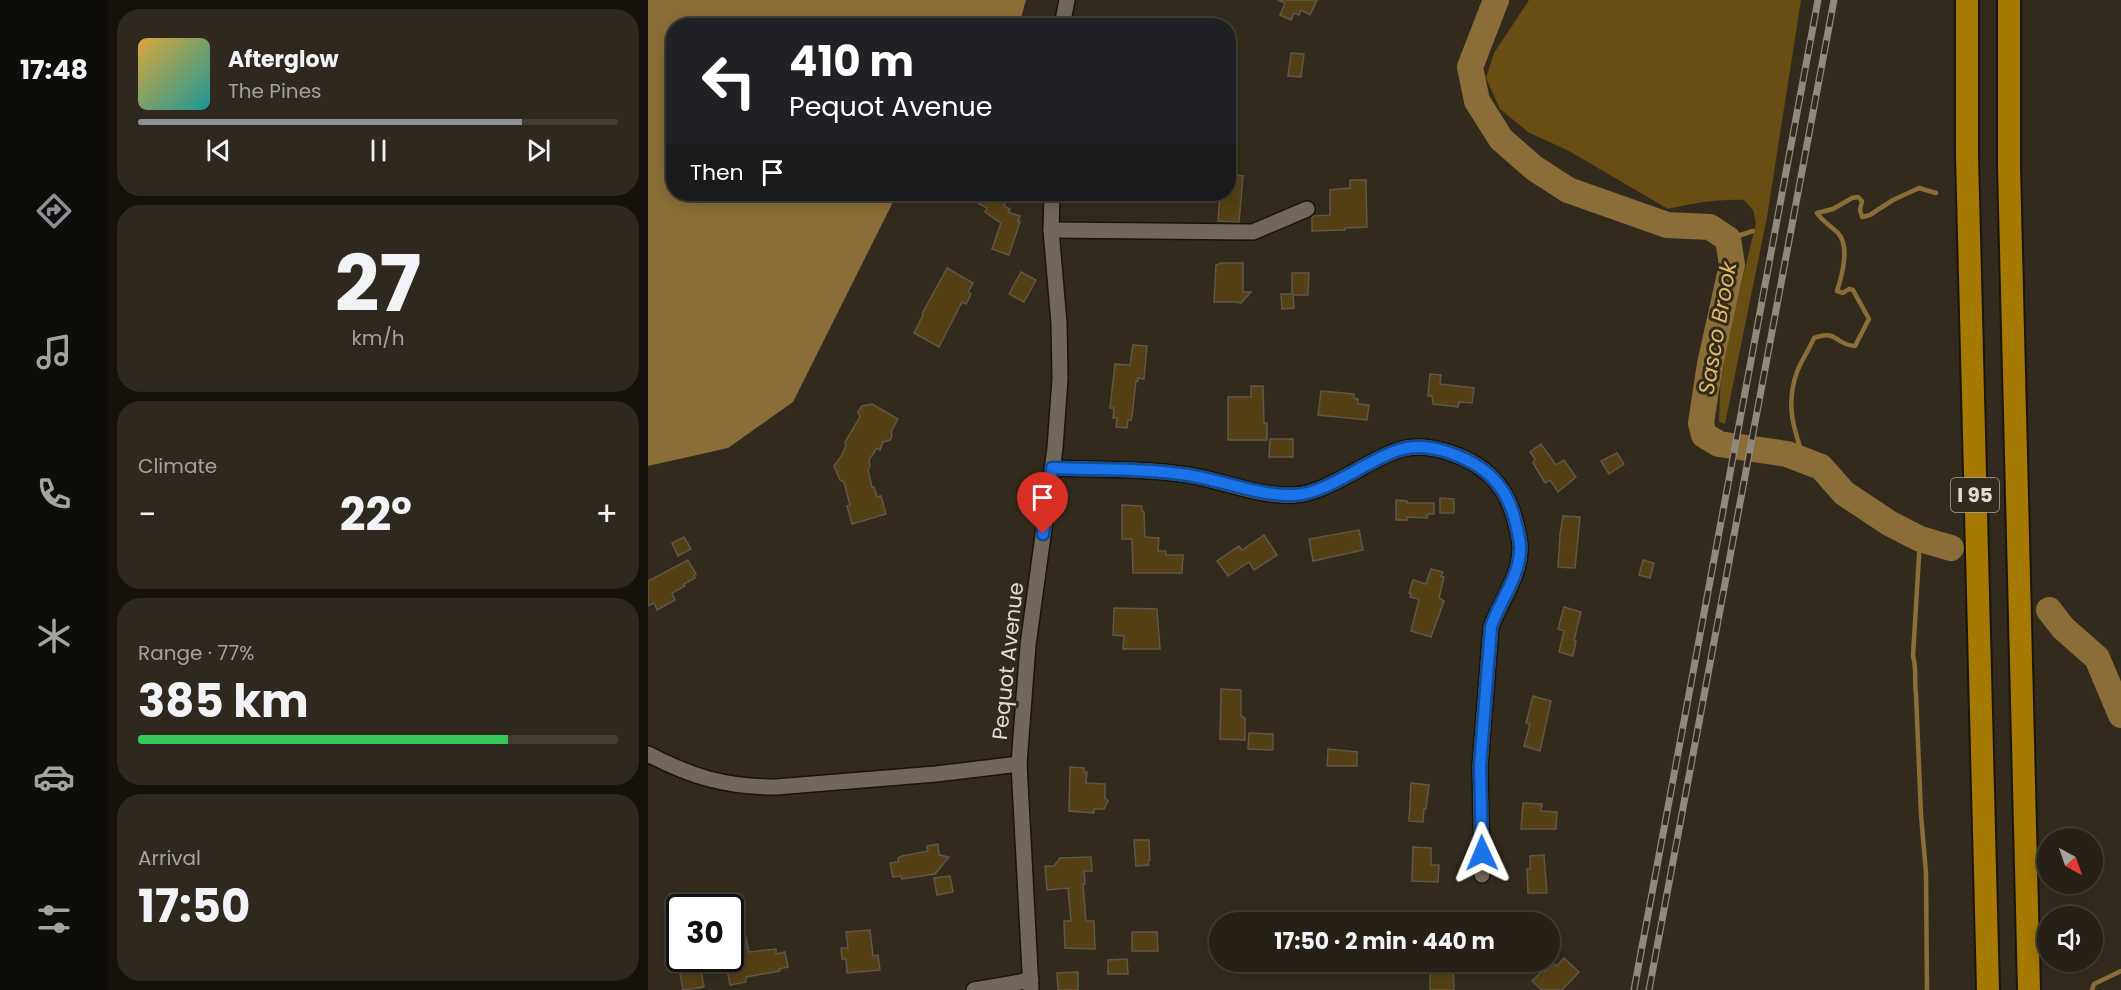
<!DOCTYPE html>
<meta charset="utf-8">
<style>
body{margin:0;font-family:Poppins,sans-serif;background:#2e281f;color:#f1f3f6;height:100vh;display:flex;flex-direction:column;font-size:22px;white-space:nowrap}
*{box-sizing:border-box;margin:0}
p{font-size:20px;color:#a4a3a1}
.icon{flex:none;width:33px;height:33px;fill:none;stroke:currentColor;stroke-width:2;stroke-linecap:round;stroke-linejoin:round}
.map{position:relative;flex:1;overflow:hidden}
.panel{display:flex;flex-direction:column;gap:9px;padding:9px;background:#15120c;width:540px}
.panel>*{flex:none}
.hud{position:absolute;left:18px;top:18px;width:570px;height:183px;border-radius:24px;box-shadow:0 3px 15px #0003,0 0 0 2px #423e35;background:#202124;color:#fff;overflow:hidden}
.needle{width:39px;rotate:140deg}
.fabs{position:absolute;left:1389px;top:828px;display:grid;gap:12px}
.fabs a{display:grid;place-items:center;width:66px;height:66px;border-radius:50%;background:#262016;box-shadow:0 3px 15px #0003,0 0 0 2px #423e35;font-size:30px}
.speed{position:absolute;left:18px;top:894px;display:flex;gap:12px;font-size:30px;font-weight:700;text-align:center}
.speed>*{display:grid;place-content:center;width:78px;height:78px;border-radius:50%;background:#262016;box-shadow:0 3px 15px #0003,0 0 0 2px #423e35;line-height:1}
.speed .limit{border:3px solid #111;border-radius:9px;background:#fff;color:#111}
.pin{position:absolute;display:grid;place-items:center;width:51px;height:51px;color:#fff;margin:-62px -26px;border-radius:50% 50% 50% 0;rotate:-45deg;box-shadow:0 0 6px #0007}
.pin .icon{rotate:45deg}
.me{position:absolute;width:66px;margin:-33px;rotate:359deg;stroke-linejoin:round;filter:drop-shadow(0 0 4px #0008)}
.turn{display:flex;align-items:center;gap:21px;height:126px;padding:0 24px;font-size:27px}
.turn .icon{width:78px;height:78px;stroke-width:2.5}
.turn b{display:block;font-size:42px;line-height:51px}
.then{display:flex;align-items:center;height:57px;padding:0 24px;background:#0003;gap:12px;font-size:22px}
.big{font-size:45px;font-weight:700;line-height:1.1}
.panel .card{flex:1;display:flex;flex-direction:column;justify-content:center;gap:9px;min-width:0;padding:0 21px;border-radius:24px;background:#2e281f}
.panel .dial{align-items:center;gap:0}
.dial b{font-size:78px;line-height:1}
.song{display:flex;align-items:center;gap:18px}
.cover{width:72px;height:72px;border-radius:9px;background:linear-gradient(135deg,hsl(40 70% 55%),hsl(180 70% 35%))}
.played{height:6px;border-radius:3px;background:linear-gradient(90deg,#8c9099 80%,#423e35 80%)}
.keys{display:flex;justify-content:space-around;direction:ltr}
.heat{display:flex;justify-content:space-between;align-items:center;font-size:33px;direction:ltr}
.charge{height:9px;border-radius:4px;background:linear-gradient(90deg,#34c759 77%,#423e35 0)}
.trip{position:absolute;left:561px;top:912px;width:351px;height:60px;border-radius:30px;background:#262016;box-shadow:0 3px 15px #0003,0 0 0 2px #423e35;font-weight:700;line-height:60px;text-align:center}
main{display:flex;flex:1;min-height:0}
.menu{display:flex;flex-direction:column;width:108px;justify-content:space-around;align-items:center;background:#0f0d09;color:#a4a3a1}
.menu .icon{width:42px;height:42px}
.menu .active{color:#8c9099}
.menu b{font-size:27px;color:#f1f3f6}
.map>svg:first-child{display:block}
.green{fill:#694e14}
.water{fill:#8b6e37}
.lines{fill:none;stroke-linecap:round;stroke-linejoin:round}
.stream{stroke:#8b6e37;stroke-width:4.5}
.river{stroke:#8b6e37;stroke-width:26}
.building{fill:#554015;stroke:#5f5748;stroke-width:1.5}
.minor-casing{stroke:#1a1307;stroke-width:18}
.highway-casing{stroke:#1a1307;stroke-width:26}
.minor{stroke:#716859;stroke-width:15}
.highway{stroke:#a67902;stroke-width:22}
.rail-casing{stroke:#8f897e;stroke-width:7}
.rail{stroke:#322b1d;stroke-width:4.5;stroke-dasharray:14;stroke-linecap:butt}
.route-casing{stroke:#114b97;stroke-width:15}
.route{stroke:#1a73e8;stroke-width:10}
.labels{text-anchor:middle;stroke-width:6;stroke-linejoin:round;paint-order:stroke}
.shield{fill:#322b1d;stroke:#aca69c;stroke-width:1.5}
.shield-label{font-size:20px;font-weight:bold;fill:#e0dbd3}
.street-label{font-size:21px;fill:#e0dbd3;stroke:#322b1d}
.water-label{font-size:22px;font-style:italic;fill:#e5ba69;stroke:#322b1d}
</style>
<main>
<nav class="menu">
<b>17:48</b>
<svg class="icon active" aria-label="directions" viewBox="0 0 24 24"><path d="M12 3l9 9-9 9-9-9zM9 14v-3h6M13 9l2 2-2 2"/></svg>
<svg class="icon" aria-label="music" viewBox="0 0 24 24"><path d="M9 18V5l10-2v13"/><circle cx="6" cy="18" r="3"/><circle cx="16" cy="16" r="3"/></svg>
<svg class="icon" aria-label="phone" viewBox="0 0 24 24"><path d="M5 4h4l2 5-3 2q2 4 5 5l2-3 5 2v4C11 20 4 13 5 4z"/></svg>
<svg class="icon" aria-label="climate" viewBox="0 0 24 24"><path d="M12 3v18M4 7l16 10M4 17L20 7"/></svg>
<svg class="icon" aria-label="car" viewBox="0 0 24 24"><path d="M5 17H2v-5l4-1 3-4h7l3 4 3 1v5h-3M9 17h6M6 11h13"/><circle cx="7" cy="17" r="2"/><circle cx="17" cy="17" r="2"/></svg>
<svg class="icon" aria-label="filters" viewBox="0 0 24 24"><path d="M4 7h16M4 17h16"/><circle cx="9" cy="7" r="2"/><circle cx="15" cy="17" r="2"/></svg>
</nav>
<section class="panel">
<div class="card">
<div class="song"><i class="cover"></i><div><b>Afterglow</b><p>The Pines</p></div></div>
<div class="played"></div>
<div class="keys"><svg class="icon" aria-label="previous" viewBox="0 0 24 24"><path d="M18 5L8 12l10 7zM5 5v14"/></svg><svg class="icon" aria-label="pause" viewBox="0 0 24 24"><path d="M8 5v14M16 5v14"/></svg><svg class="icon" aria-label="next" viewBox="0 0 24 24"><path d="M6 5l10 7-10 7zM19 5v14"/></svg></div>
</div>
<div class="card dial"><b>27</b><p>km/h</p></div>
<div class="card"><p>Climate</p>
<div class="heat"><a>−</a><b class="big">22°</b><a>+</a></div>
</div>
<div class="card"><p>Range · 77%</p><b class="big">385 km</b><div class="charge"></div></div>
<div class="card"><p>Arrival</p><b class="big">17:50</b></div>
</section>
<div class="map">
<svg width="1473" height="990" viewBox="0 0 1473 990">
<rect width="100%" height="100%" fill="#322b1d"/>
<path class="green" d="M881,0H1153L1119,217L1077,424L1071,422L1073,369L1108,223L1105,210L1096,200C1069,199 1046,203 1020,209L921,151L880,132L852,109L838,78L846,53Z"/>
<path class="water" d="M0,0H378L371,25L26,26V194H249L145,402L80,448L0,466Z"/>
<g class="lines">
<g class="stream">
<path d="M1080,239L1105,231"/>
<path d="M1156,460C1146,429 1137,405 1149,372C1153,361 1161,350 1166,338C1191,329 1186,345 1207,346L1221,319L1205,290L1201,289L1195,293L1189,291C1194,276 1202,246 1190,233C1182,225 1175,222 1169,213L1185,209L1204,198L1210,197L1214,201L1212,210L1214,217L1222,215L1245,200L1271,188L1288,193"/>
<path d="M1272,539L1265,656C1269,669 1266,680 1268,694L1273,815L1278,873L1279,990"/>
<path d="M1444,990L1446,984L1473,971"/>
</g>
<g class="river">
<path d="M848,0L822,67L829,101L853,139L886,168L920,190L1019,225L1062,227L1080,239L1084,265L1062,364L1053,423L1056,435L1071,444L1139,454L1173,467L1196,493L1241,523L1272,539L1303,548"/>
<path d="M1401,610L1415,628L1449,658L1473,715"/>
</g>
</g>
<g class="building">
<path d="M630,0H669L662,15L653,10L651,15L646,13L643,20L632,15L637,3Z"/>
<path d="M643,53L656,54L653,77L640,76Z"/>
<path d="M580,174L595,176L591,222L570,221L572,194H580Z"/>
<path d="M702,180H718L719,227L697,228V230L664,231V218L666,216L682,215V190L702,188Z"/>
<path d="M313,194H348L359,199L356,206L362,209L360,212L372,216L370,221L372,222L361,255L344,249L353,223L337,212L339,208Z"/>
<path d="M573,263H595V292H603L593,303L586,302H566L568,265Z"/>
<path d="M299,268L325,283L320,292L323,294L318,304L314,302L291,347L266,333L275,315L274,314Z"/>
<path d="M373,272L388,280L376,302L361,294Z"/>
<path d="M644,273H661L660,295H645L646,308L634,309L633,294H644Z"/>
<path d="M485,345L499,346L496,379L490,378V381H488L484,416L483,420H480L479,428L468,427L469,418H465L466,408H462L467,364L482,365Z"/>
<path d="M782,374L793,375L792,384L826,388L824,403L811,402L810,407L785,404L784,396H780Z"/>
<path d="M603,386H615L616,423H619V440H580V397H603Z"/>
<path d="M673,391L706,394V398L710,399V404L721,405L719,420L670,415Z"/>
<path d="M224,404L250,419L243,432L244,436L242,440L235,442L232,450L229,448L221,460L222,466L220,470L224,487H226L229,497L233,496L238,514L204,524L199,506L202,505L196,482L192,480L186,466L194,455L198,445L197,442L212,417L210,412L214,406Z"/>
<path d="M622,439H645V457H621Z"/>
<path d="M893,444L908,465L916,460L928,477L910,492L902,480L897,483L885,463L887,459L882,452Z"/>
<path d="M969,453L976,464L961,474L953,461Z"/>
<path d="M792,498L806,499V513H792Z"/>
<path d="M748,500L759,501V503H786V514H780L779,518L759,517V520H748Z"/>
<path d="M474,505L494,506V511L496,512L497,537L511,538L510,551H518V555H535L534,573H485L484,539H474Z"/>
<path d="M915,516L932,517L927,568L910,567L912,534Z"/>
<path d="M711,530L715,550L665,561L661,539Z"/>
<path d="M616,535L629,555L606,570L601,562L580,576L569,561L591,546L594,550Z"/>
<path d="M36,537L43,549L30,556L24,543Z"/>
<path d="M40,560L48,574L46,575L47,578L36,584L37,586L24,593L27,600L9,610L6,603L0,606V581Z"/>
<path d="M995,560L1006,563L1002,578L991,575Z"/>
<path d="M783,569L795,572L793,576L796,577L791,598L796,601L783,637L763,631L771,599L762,597L763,594L761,593L765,580L778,584Z"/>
<path d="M916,607L933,612L926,640L928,641L925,656L911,652L916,631L910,629Z"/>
<path d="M466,608L509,609L512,649H475L476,636L465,635Z"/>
<path d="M573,689L593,690V716L597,718V740L572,739Z"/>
<path d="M885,696L903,701L892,751L876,746L882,724L878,723Z"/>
<path d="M601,733L625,734V750L600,749Z"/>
<path d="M680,749L709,752V766H679Z"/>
<path d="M422,767L436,768V772H439L438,783L457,784V798L460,801L456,809H446V813L421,811Z"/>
<path d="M763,783L781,785L778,809H776L775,822L761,821Z"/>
<path d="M875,803L894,804L893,811L909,812L908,829H873Z"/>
<path d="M486,840H501L502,860H500L501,865L488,866Z"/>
<path d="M290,844L291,855L301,857L287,874L254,879L253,876L245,877L242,863L250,862V858L254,856L280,851L279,846Z"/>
<path d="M765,847L783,848V865H791L790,882L764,881Z"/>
<path d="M896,855L899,893H880L879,869H882V856Z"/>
<path d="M443,857L444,871H436L437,884H435L438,921H446L447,949L417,948L416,921H423L420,888L399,890L397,866H406L412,858Z"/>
<path d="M302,876L305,892L289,895L286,878Z"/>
<path d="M222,930L225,956L230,955L232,970L199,973L198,959H194L193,948H200L198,932Z"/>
<path d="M484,932H509L510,951H484Z"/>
<path d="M97,933L101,952L128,949V954L137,952L140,967L131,969L132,971L98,977V982L82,985L77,958H82V936Z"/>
<path d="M916,958L931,972L914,990H894L884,981L895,970L897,972L905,963L909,966Z"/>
<path d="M479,959L480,974H460V960Z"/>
<path d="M782,962H805L806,990H782Z"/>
<path d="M52,964L56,987L35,990L31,968Z"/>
<path d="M430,972V990H410L409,973Z"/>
</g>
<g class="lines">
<defs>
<g id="minor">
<path d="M414,26L419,0"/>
<path d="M403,230L605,232L659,209"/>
<path d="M404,468C449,470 496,468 540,475C577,481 610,497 647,495C680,493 719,460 751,450C766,445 782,447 796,451C835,462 859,484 868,524C870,533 873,542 872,551C871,578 852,602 843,627L832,766L834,875"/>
<path d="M0,754C44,777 78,787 128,787L288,774L371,764"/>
<path d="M326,990L383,980"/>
<path d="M383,990L371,764L380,645L407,448L412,379L411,323L403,230L404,194"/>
</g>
<g id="highway">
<path d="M1319,0V156L1340,990"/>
<path d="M1361,0V167L1381,990"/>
</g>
</defs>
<use href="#minor" class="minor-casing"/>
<use href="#highway" class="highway-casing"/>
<use href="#minor" class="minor"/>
<use href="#highway" class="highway"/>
<defs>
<g id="rail">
<path d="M986,990L1170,0"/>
<path d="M1001,990L1186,0"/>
</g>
</defs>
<use href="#rail" class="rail-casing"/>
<use href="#rail" class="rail"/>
</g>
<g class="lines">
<defs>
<path id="route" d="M395,534L404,468C449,470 496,468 540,475C577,481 610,496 647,495C680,493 719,460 751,450C766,445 782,447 796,451C835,463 859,483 868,524C870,533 873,542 872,551C871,578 851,602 843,627L832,766L834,853"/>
</defs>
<use href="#route" class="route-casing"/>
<use href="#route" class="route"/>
</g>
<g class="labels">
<rect class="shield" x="1303" y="478" width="48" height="34" rx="4.5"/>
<g class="shield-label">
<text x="1327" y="502">I 95</text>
</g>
<g class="street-label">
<text transform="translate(360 661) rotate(-84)" y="7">Pequot Avenue</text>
</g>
<g class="water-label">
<text transform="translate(1069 328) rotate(-80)" y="8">Sasco Brook</text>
</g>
</g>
</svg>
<div class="fabs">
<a><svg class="needle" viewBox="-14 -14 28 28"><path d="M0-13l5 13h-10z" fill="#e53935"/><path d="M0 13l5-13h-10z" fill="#a4a3a1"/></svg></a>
<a><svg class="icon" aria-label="sound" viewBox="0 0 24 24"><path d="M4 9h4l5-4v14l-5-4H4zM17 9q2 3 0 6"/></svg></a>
</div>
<div class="speed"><div class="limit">30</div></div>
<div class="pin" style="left:395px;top:534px;background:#d93025"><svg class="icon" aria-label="arrive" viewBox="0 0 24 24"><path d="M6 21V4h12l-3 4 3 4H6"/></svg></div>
<svg class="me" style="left:834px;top:853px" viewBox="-20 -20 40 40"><path d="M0-17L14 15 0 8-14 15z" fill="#1a73e8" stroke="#fff" stroke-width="4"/></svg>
<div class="trip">17:50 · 2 min · 440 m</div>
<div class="hud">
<div class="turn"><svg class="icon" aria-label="left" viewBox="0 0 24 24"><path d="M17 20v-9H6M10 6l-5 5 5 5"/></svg><div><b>410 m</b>Pequot Avenue</div></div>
<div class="then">Then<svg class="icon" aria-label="arrive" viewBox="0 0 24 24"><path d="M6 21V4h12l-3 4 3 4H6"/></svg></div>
</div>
</div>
</main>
